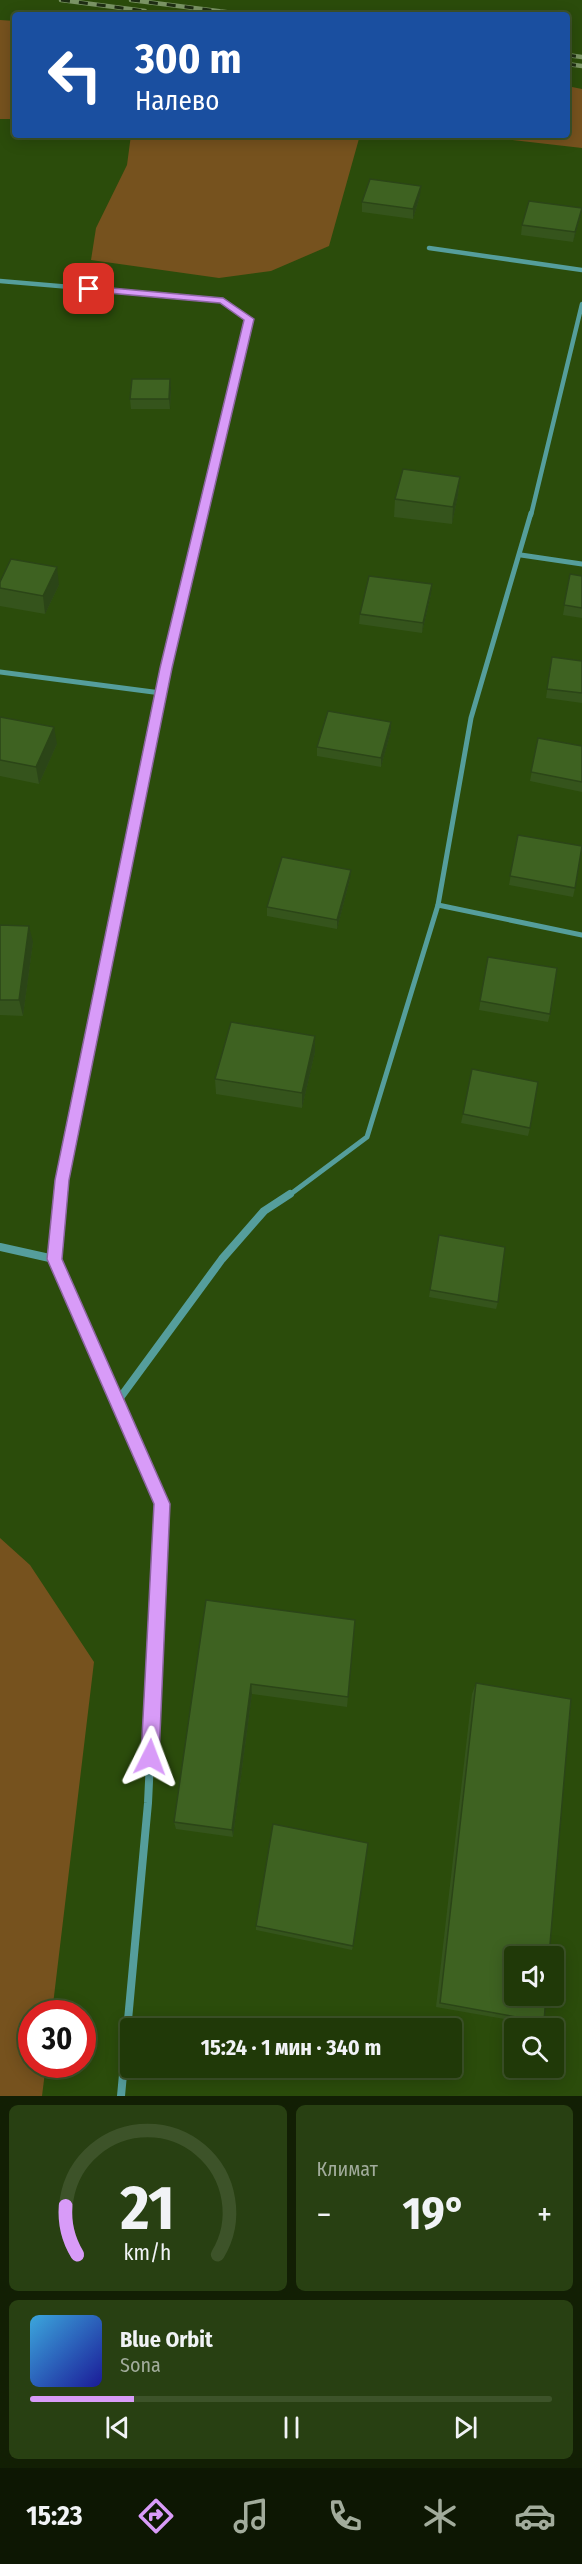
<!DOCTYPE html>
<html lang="ru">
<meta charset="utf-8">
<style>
body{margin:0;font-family:"Fira Sans Condensed",sans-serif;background:#284012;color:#f1f3f6;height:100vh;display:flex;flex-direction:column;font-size:22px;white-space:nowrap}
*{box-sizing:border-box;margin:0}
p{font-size:20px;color:#a2ac9c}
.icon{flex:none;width:33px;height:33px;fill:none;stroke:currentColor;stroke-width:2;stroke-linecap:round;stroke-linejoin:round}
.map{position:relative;height:2096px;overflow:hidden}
.sheet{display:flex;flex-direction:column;gap:9px;padding:9px;background:#121f04;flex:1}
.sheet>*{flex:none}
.hud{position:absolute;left:12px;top:12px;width:558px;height:126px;border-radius:6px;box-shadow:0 3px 15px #0003,0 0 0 2px #3d5329;background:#1a4fa0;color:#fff;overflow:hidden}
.tools{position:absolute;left:504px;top:1946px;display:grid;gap:12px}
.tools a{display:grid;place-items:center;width:60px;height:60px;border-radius:6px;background:#203908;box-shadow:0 3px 15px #0003,0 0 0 2px #3d5329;font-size:30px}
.speed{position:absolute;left:18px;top:2000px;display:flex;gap:12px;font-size:30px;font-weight:700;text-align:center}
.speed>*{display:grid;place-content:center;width:78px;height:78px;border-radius:50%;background:#203908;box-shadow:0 3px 15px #0003,0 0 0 2px #3d5329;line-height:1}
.speed .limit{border:9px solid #d22;background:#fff;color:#111}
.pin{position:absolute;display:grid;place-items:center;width:51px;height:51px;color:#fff;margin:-26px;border-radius:12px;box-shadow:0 3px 9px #0006}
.me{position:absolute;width:66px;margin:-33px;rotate:3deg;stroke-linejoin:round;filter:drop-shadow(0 0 4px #0008)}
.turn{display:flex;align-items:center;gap:21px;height:126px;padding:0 24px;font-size:27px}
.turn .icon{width:78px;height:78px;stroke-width:2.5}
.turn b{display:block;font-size:42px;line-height:51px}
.big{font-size:45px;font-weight:700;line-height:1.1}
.sheet .tile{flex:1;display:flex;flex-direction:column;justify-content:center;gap:9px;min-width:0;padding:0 21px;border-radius:9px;background:#284012}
.sheet .dial{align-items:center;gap:0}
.dial svg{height:156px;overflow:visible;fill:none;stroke:#3d5329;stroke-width:7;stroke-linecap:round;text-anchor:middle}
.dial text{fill:#f1f3f6;stroke:none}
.song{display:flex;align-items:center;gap:18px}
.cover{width:72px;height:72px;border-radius:9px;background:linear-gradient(135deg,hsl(200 70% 55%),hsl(240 70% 35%))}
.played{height:6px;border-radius:3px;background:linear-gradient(90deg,#d89bf8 20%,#3d5329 20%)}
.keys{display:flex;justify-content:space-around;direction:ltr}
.heat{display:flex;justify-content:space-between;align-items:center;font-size:33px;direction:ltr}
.sheet .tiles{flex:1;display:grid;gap:9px;grid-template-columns:1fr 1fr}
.tile:last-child{grid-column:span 2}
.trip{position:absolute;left:120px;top:2018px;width:342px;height:60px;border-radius:6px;background:#203908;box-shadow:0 3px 15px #0003,0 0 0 2px #3d5329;font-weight:700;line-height:60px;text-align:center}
.menu{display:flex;height:96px;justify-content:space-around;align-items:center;background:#0d1703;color:#a2ac9c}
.menu .icon{width:42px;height:42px}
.menu .on{color:#d89bf8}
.menu b{font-size:27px;color:#f1f3f6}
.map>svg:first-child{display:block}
.green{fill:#76521e}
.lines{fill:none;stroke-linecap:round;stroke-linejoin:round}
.minor-far2{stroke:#559e9c;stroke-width:4.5}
.minor-far1{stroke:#559e9c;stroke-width:5}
.minor{stroke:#559e9c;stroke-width:8}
.rail-casing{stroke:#7b9565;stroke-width:4.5}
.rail{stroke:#1e2d13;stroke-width:3;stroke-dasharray:9;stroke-linecap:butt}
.wall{fill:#35541c}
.shaded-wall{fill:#2b4517}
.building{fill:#3e6221;stroke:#2b4517;stroke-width:1.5}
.route{fill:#d89bf8;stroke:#8c65a1;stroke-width:1.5}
</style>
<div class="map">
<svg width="582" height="2096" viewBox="0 0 582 2096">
<rect width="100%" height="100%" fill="#2b4c0b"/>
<g class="green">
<path d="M0,20L15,21V119H0Z"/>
<path d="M567,86L582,89V148L469,135H567Z"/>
<path d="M131,135H360L329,246L271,271L219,278L91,260L96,228L127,165Z"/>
<path d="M0,1538L30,1565L94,1662L52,2013H32V2064H46L42,2096H0Z"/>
</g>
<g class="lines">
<g class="minor-far2">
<path d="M429,248L582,270"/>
<path d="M0,281L223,300L249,319L202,515"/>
<path d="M531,515L582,304"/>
</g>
<g class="minor-far1">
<path d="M521,555L582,564"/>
<path d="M0,672L161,693"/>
<path d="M438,905L582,935"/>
<path d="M60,1196L166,667L203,513"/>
<path d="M288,1196L367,1137L438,905L471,718L531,513"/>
</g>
<g class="minor">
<path d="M61,1194L54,1259L162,1504L148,1803L121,2096"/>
<path d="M0,1247L54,1259"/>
<path d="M117,1402L222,1259L264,1211L290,1194"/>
</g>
<defs>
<g id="rail">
<path d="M61,0L145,11"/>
<path d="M131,0L249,15"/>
<path d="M567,55L582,57"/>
<path d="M567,64L582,66"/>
</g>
</defs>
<use href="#rail" class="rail-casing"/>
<use href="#rail" class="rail"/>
</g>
<g class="wall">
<path d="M420,196L413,219L362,212V202Z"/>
<path d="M580,218L573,242L521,235L522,225Z"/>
<path d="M171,389L170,409H131L130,399Z"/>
<path d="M460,477L458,495L452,524L394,517L395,499Z"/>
<path d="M570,574L582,576V618L563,615Z"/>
<path d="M0,582L59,585L45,614L0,606Z"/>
<path d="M431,594L422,633L359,624L360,614Z"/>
<path d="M552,657L582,661V703L546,698Z"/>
<path d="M0,717L57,744L39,784L0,776Z"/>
<path d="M391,731L381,767L317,756V747Z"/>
<path d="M538,738L582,746V792L530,781Z"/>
<path d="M518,835L575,888L573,897L509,885Z"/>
<path d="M350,879L337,929L267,916V907Z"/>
<path d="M0,925L33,942L23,1016L0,1015Z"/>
<path d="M488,957L550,1014L548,1022L479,1010Z"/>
<path d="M315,1036V1052L302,1108L216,1094L215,1079Z"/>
<path d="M463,1114L530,1128L528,1136L461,1123Z"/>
<path d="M439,1235L498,1302L496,1309L429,1297Z"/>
<path d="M206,1600L355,1620L347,1707L252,1694L233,1837L176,1829L174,1822Z"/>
<path d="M476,1683L544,2022L538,2025L436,2007L472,1694Z"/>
<path d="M256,1926L353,1946L352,1950L256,1930Z"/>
</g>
<g class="shaded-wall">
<path d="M421,186L420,196L413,219V209Z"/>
<path d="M582,208L580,218L573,242L575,232Z"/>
<path d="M170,379L171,389L170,409L169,399Z"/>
<path d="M460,477L458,495L452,524L453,507Z"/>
<path d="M57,567L59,585L45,614L43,596Z"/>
<path d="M432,584L431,594L422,633L423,623Z"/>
<path d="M391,722V731L381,767V758Z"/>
<path d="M54,727L57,744L39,784L36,767Z"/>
<path d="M351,870L350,879L337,929V920Z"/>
<path d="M29,926L33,942L23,1016L19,1000Z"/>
<path d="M315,1036V1052L302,1108V1093Z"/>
<path d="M251,1684L252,1694L233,1837L232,1830Z"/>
</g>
<g class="building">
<path d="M370,179L421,186L413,209L362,202Z"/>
<path d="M529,201L582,208L575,232L522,225Z"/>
<path d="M132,379H170L169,399H130Z"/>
<path d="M403,469L460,477L453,507L395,499Z"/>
<path d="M11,559L57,567L43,596L0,588V582Z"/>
<path d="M570,574L582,576V608L564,605Z"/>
<path d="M369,576L432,584L423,623L360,614Z"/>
<path d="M552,657L582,661V693L547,689Z"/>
<path d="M328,711L391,722L381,758L317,747Z"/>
<path d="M0,717L54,727L36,767L0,760Z"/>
<path d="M538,738L582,746V782L531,772Z"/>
<path d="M518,835L582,846L575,888L510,876Z"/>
<path d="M282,857L351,870L337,920L267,907Z"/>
<path d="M0,925L29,926L19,1000H0Z"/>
<path d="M488,957L557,968L550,1014L480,1001Z"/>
<path d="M231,1022L315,1036L302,1093L215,1079Z"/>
<path d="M472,1069L538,1082L530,1128L463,1114Z"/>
<path d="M439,1235L505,1247L498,1302L430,1290Z"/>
<path d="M206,1600L355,1620L348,1697L251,1684L232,1830L174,1822Z"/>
<path d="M476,1683L571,1699L549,1956H514V1995H546L544,2022L440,2003Z"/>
<path d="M273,1824L368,1843L353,1946L256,1926Z"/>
</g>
<path class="route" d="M89,286L223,298L254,319L172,668L69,1180L62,1259L170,1504L159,1757L156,1763L150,1766L144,1763L141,1757L154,1504L47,1259L55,1180L160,668L244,320L220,303L86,291V287Z"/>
</svg>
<div class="tools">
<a><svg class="icon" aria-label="sound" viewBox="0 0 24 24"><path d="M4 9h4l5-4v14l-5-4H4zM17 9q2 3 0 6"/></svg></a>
<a><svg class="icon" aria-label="search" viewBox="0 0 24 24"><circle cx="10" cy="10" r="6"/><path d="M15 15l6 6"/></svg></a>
</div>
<div class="speed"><div class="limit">30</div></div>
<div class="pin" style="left:89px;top:289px;background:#d93025"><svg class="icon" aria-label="arrive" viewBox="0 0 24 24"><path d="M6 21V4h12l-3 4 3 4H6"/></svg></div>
<svg class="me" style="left:150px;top:1757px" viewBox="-20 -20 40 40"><path d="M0-17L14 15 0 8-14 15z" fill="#d89bf8" stroke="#fff" stroke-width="4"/></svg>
<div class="trip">15:24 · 1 мин · 340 m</div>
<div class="hud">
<div class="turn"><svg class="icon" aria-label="left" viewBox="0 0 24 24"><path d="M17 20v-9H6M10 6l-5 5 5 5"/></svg><div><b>300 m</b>Налево</div></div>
</div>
</div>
<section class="sheet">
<div class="tiles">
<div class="tile dial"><svg viewBox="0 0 100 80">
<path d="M14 69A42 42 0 1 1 86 69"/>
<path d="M14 69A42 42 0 0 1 8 44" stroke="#d89bf8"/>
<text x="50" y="56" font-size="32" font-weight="700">21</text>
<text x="50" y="72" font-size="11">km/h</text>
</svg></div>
<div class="tile"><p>Климат</p>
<div class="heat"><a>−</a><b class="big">19°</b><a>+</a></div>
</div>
<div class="tile">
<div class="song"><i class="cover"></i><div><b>Blue Orbit</b><p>Sona</p></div></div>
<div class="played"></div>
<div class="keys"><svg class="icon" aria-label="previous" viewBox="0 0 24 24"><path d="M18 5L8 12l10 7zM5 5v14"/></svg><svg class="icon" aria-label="pause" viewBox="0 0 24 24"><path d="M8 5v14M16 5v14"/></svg><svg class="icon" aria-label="next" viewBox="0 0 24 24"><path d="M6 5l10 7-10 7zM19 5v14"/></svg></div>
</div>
</div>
</section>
<nav class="menu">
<b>15:23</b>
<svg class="icon on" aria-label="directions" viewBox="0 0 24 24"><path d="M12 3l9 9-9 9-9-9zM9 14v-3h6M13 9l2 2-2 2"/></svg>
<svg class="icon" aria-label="music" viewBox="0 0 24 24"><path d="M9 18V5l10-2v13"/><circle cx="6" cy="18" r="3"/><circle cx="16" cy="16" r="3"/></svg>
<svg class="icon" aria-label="phone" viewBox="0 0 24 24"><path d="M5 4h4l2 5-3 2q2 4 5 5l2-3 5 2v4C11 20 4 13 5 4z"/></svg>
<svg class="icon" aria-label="climate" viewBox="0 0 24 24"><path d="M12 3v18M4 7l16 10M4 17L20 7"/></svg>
<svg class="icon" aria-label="car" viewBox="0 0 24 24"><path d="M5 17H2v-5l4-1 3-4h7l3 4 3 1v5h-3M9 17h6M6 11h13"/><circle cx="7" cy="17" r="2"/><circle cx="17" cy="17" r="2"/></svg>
</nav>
